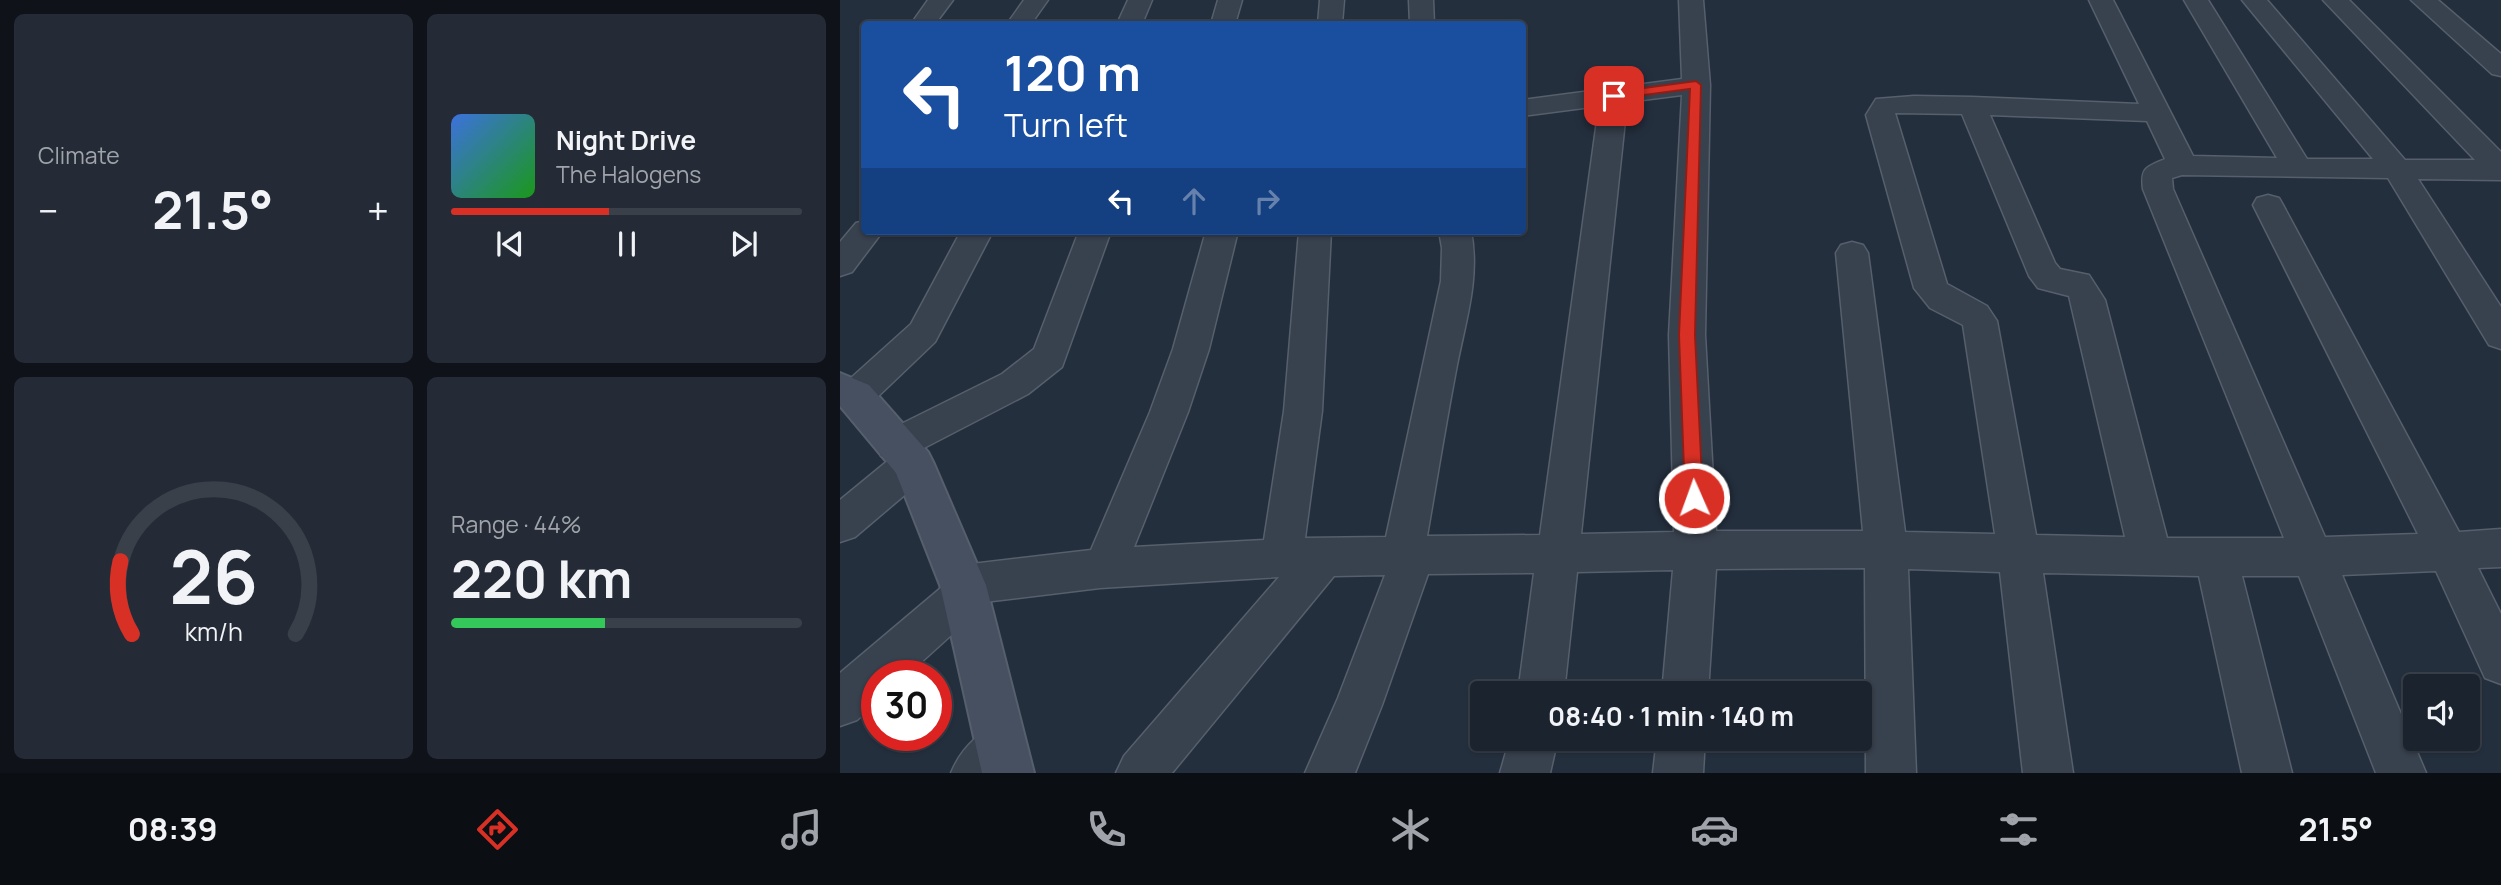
<!DOCTYPE html>
<meta charset="utf-8">
<style>
body{margin:0;font-family:Manrope,sans-serif;background:#242b36;color:#f1f3f6;height:100vh;display:flex;flex-direction:column;font-size:26px;white-space:nowrap}
*{box-sizing:border-box;margin:0}
p{font-size:23px;color:#a0a4aa}
.icon{flex:none;width:38px;height:38px;fill:none;stroke:currentColor;stroke-width:2;stroke-linecap:round;stroke-linejoin:round}
.map{position:relative;flex:1;overflow:hidden}
.details{display:flex;flex-direction:column;gap:14px;padding:14px;background:#0f1319;width:840px}
.details>*{flex:none}
.banner{position:absolute;left:21px;top:21px;width:665px;height:214px;border-radius:7px;box-shadow:0 2px 5px #0004,0 0 0 2px #39404a;background:#1a4fa0;color:#fff;overflow:hidden}
.fabs{position:absolute;left:1563px;top:674px;display:grid;gap:14px}
.fabs a{display:grid;place-items:center;width:77px;height:77px;border-radius:7px;background:#1b232e;box-shadow:0 2px 5px #0004,0 0 0 2px #39404a;font-size:35px}
.speed{position:absolute;left:21px;top:660px;display:flex;gap:14px;font-size:35px;font-weight:700;text-align:center}
.speed>*{display:grid;place-content:center;width:91px;height:91px;border-radius:50%;background:#1b232e;box-shadow:0 2px 5px #0004,0 0 0 2px #39404a;line-height:1}
.speed .limit{border:10px solid #d22;background:#fff;color:#111}
.pin{position:absolute;display:grid;place-items:center;width:60px;height:60px;color:#fff;margin:-30px;border-radius:14px;box-shadow:0 4px 10px #0006}
.me{position:absolute;width:77px;margin:-38px;rotate:358deg;stroke-linejoin:round;filter:drop-shadow(0 0 5px #0008)}
.turn{display:flex;align-items:center;gap:24px;height:147px;padding:0 28px;font-size:32px}
.turn .icon{width:91px;height:91px;stroke-width:2.5}
.turn b{display:block;font-size:49px;line-height:60px}
.lanes{display:flex;align-items:center;height:66px;padding:0 28px;background:#0003;justify-content:center;gap:35px;direction:ltr}
.lanes .off{opacity:.35}
.big{font-size:52px;font-weight:700;line-height:1.1}
.details .card{flex:1;display:flex;flex-direction:column;justify-content:center;gap:10px;min-width:0;padding:0 24px;border-radius:10px;background:#242b36}
.details .dial{align-items:center;gap:0}
.dial svg{height:182px;overflow:visible;fill:none;stroke:#39404a;stroke-width:7;stroke-linecap:round;text-anchor:middle}
.dial text{fill:#f1f3f6;stroke:none}
.song{display:flex;align-items:center;gap:21px}
.cover{width:84px;height:84px;border-radius:10px;background:linear-gradient(135deg,hsl(220 70% 55%),hsl(120 70% 35%))}
.played{height:7px;border-radius:4px;background:linear-gradient(90deg,#d93025 45%,#39404a 45%)}
.keys{display:flex;justify-content:space-around;direction:ltr}
.heat{display:flex;justify-content:space-between;align-items:center;font-size:38px;direction:ltr}
.charge{height:10px;border-radius:5px;background:linear-gradient(90deg,#34c759 44%,#39404a 0)}
.details .tiles{flex:1;display:grid;gap:14px;grid-template-columns:repeat(2,1fr)}
.trip{position:absolute;left:630px;top:681px;width:402px;height:70px;border-radius:7px;background:#1b232e;box-shadow:0 2px 5px #0004,0 0 0 2px #39404a;font-weight:700;line-height:70px;text-align:center}
.tabs{display:flex;height:112px;justify-content:space-around;align-items:center;background:#0b0e12;color:#a0a4aa}
.tabs .icon{width:49px;height:49px}
.tabs .selected{color:#d93025}
.tabs b{font-size:32px;color:#f1f3f6}
main{display:flex;flex:1;min-height:0}
.map>svg:first-child{display:block}
.lines{fill:none;stroke-linecap:round;stroke-linejoin:round}
.street-casing{stroke:#565f6c;stroke-width:3}
.secondary-casing{stroke:#565f6c;stroke-width:4}
.street{fill:#38414e;fill-rule:evenodd}
.secondary{fill:#465061;fill-rule:evenodd}
.route{fill:#d93025;stroke:#8d1f18;stroke-width:2}
</style>
<main>
<section class="details">
<div class="tiles">
<div class="card"><p>Climate</p>
<div class="heat"><a>−</a><b class="big">21.5°</b><a>+</a></div>
</div>
<div class="card">
<div class="song"><i class="cover"></i><div><b>Night Drive</b><p>The Halogens</p></div></div>
<div class="played"></div>
<div class="keys"><svg class="icon" aria-label="previous" viewBox="0 0 24 24"><path d="M18 5L8 12l10 7zM5 5v14"/></svg><svg class="icon" aria-label="pause" viewBox="0 0 24 24"><path d="M8 5v14M16 5v14"/></svg><svg class="icon" aria-label="next" viewBox="0 0 24 24"><path d="M6 5l10 7-10 7zM19 5v14"/></svg></div>
</div>
<div class="card dial"><svg viewBox="0 0 100 80">
<path d="M14 69A42 42 0 1 1 86 69"/>
<path d="M14 69A42 42 0 0 1 9 37" stroke="#d93025"/>
<text x="50" y="56" font-size="32" font-weight="700">26</text>
<text x="50" y="72" font-size="11">km/h</text>
</svg></div>
<div class="card"><p>Range · 44%</p><b class="big">220 km</b><div class="charge"></div></div>
</div>
</section>
<div class="map">
<svg width="1661" height="773" viewBox="0 0 1661 773">
<rect width="100%" height="100%" fill="#242f3e"/>
<g class="lines">
<defs>
<g id="street">
<path d="M88,0H113L95,24H71Z"/>
<path d="M184,0H208L191,24H167Z"/>
<path d="M288,0H312L302,24H277Z"/>
<path d="M378,0H402L395,24H371Z"/>
<path d="M480,0H504L502,24H478Z"/>
<path d="M569,0H593L594,24H570Z"/>
<path d="M839,0H863L870,85L865,335L876,531H1023L996,253L1001,245L1012,242L1023,245L1028,253L1065,532L1155,534L1123,325L1090,308L1074,288L1026,115L1036,99L1074,96L1132,97L1299,104L1249,0H1273L1353,156L1437,158L1344,0H1368L1467,159H1533L1402,0H1427L1565,160H1635L1483,0H1509L1661,152V180L1578,179L1661,307V349L1649,345L1548,178L1342,175L1332,178L1333,189L1485,537L1578,534L1413,205L1417,198L1428,195L1439,198L1443,205L1619,532L1661,529V567L1638,568L1661,614V684L1645,678L1596,571L1502,575L1586,773H1536L1459,576H1402L1452,773H1402L1359,576L1203,573L1233,773H1183L1160,572L1068,569L1076,773H1026L1025,568L876,569L868,693H822L833,570L737,572L724,693H678L694,573L588,574L542,705L515,773H465L498,698L545,575L494,576L332,773H276L284,756L439,577L260,588L144,602L140,609L66,676H37V702L17,720L0,726V673L102,587L108,571L123,565L251,550L310,412L333,349L366,231H398L369,349L348,412L294,547L424,540L444,411L459,231H491L482,411L465,538L546,537L601,281L602,248L599,231H631C640,278 626,319 617,365C606,422 597,479 587,536L700,535L759,106L682,116V100L842,79ZM842,95L829,335L834,532L741,534L787,102ZM1055,113L1122,114L1189,276L1198,288L1229,296L1285,537L1196,535L1157,321L1147,306L1107,284ZM1150,115L1307,121L1325,159C1307,167 1300,167 1303,189L1444,538H1327L1265,300L1249,275L1220,269L1215,263Z"/>
<path d="M1571,0H1598L1661,54V76L1652,74Z"/>
<path d="M24,221V231H43L12,272L0,276V242L16,223Z"/>
<path d="M121,231H153L95,342L28,406L15,411L2,406V386L71,324Z"/>
<path d="M239,231H271L222,367L188,394L80,450L87,452L93,464L87,476L15,537L0,542V500L50,459L41,456L36,445L41,434L162,374L194,349Z"/>
<path d="M161,723L178,730L185,747L178,764L170,773H111C121,749 137,733 161,723Z"/>
<path d="M670,738H718L710,773H660Z"/>
<path d="M817,738H865L863,773H813Z"/>
</g>
<path id="secondary" d="M0,373L29,385L88,452L94,464L146,585L194,773H142L100,585L56,473L0,406Z"/>
</defs>
<use href="#street" class="street-casing"/>
<use href="#secondary" class="secondary-casing"/>
<use href="#street" class="street"/>
<use href="#secondary" class="secondary"/>
</g>
<path class="route" d="M856,81L861,85L855,335L863,498L860,503L854,505L848,503L845,498L839,335L850,89L774,99L768,96L774,92Z"/>
</svg>
<div class="fabs">
<a><svg class="icon" aria-label="sound" viewBox="0 0 24 24"><path d="M4 9h4l5-4v14l-5-4H4zM17 9q2 3 0 6"/></svg></a>
</div>
<div class="speed"><div class="limit">30</div></div>
<div class="pin" style="left:774px;top:96px;background:#d93025"><svg class="icon" aria-label="arrive" viewBox="0 0 24 24"><path d="M6 21V4h12l-3 4 3 4H6"/></svg></div>
<svg class="me" style="left:854px;top:498px" viewBox="-20 -20 40 40"><circle r="17" fill="#d93025" stroke="#fff" stroke-width="3"/><path d="M0-11L8 9 0 5-8 9z" fill="#fff"/></svg>
<div class="trip">08:40 · 1 min · 140 m</div>
<div class="banner">
<div class="turn"><svg class="icon" aria-label="left" viewBox="0 0 24 24"><path d="M17 20v-9H6M10 6l-5 5 5 5"/></svg><div><b>120 m</b>Turn left</div></div>
<div class="lanes"><svg class="icon" aria-label="left" viewBox="0 0 24 24"><path d="M17 20v-9H6M10 6l-5 5 5 5"/></svg><svg class="icon off" aria-label="ahead" viewBox="0 0 24 24"><path d="M12 20V5M6 11l6-6 6 6"/></svg><svg class="icon off" aria-label="right" viewBox="0 0 24 24"><path d="M7 20v-9h11M14 6l5 5-5 5"/></svg></div>
</div>
</div>
</main>
<nav class="tabs">
<b>08:39</b>
<svg class="icon selected" aria-label="directions" viewBox="0 0 24 24"><path d="M12 3l9 9-9 9-9-9zM9 14v-3h6M13 9l2 2-2 2"/></svg>
<svg class="icon" aria-label="music" viewBox="0 0 24 24"><path d="M9 18V5l10-2v13"/><circle cx="6" cy="18" r="3"/><circle cx="16" cy="16" r="3"/></svg>
<svg class="icon" aria-label="phone" viewBox="0 0 24 24"><path d="M5 4h4l2 5-3 2q2 4 5 5l2-3 5 2v4C11 20 4 13 5 4z"/></svg>
<svg class="icon" aria-label="climate" viewBox="0 0 24 24"><path d="M12 3v18M4 7l16 10M4 17L20 7"/></svg>
<svg class="icon" aria-label="car" viewBox="0 0 24 24"><path d="M5 17H2v-5l4-1 3-4h7l3 4 3 1v5h-3M9 17h6M6 11h13"/><circle cx="7" cy="17" r="2"/><circle cx="17" cy="17" r="2"/></svg>
<svg class="icon" aria-label="filters" viewBox="0 0 24 24"><path d="M4 7h16M4 17h16"/><circle cx="9" cy="7" r="2"/><circle cx="15" cy="17" r="2"/></svg>
<b>21.5°</b>
</nav>
